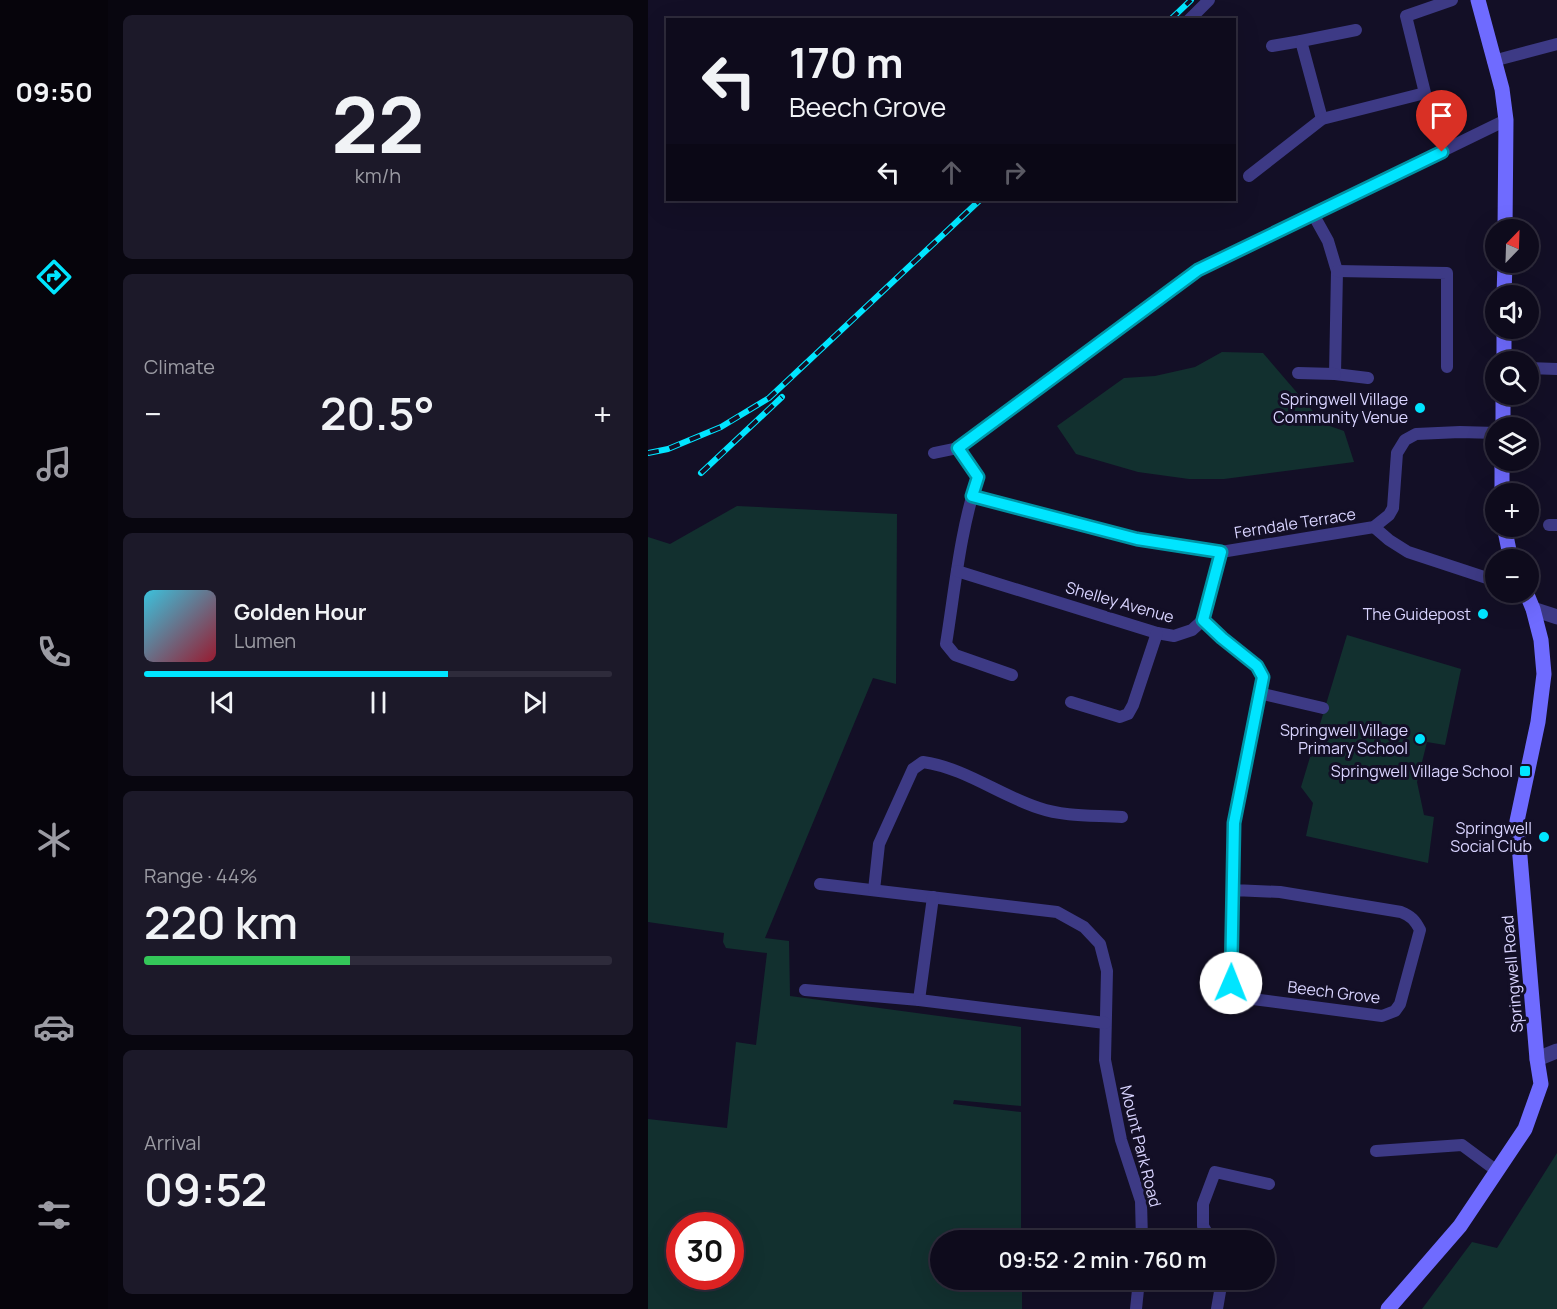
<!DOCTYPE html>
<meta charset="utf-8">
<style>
body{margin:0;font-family:Manrope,sans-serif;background:#1c1929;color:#f1f3f6;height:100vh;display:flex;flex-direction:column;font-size:22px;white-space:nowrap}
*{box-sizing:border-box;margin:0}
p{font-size:20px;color:#9b9ba3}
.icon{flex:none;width:33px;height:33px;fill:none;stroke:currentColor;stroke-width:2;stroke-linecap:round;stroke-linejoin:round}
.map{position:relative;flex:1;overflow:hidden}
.sheet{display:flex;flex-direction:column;gap:15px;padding:15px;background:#08060f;width:540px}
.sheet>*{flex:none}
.banner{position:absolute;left:18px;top:18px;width:570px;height:183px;border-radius:0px;box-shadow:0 6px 24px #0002,0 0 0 2px #2e2b3b;background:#0e0b1c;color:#f1f3f6;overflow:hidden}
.needle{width:39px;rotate:23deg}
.controls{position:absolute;left:837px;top:219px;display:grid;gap:12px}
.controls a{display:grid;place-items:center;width:54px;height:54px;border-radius:50%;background:#0e0b1c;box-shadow:0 6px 24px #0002,0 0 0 2px #2e2b3b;font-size:30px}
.speed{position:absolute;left:18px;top:1212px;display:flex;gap:12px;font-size:30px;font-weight:700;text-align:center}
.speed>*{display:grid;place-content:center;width:78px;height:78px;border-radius:50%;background:#0e0b1c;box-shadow:0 6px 24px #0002,0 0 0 2px #2e2b3b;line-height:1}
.speed .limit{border:9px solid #d22;background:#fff;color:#111}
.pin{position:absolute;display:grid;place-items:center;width:51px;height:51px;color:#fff;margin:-62px -26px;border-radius:50% 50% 50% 0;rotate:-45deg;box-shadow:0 0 6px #0007}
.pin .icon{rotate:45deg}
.me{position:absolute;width:66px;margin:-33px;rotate:1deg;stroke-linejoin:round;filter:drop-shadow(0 0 4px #0008)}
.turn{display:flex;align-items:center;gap:21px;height:126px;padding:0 24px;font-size:27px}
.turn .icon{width:78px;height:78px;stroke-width:2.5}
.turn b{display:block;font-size:42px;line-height:51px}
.lanes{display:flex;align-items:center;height:57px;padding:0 24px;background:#0003;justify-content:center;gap:30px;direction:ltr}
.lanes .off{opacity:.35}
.big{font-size:45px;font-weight:600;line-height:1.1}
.sheet .tile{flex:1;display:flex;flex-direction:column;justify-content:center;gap:9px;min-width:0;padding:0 21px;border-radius:9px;background:#1c1929}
.sheet .dial{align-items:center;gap:0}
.dial b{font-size:78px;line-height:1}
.song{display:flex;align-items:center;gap:18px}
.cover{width:72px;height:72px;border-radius:9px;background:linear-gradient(135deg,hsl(190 70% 55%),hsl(350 70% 35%))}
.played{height:6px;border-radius:3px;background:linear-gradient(90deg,#00e5ff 65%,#2e2b3b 65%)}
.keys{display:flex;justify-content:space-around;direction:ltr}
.heat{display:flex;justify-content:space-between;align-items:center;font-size:33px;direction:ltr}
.charge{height:9px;border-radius:4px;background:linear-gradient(90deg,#34c759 44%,#2e2b3b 0)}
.trip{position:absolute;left:282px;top:1230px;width:345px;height:60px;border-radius:30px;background:#0e0b1c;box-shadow:0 6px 24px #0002,0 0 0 2px #2e2b3b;font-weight:600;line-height:60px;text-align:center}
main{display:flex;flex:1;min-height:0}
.tabs{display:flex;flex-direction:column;width:108px;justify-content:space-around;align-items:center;background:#06040b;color:#9b9ba3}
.tabs .icon{width:42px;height:42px}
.tabs .current{color:#00e5ff}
.tabs b{font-size:27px;color:#f1f3f6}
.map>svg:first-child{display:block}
.green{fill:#12302f;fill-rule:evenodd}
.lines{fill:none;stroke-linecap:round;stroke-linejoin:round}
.minor{stroke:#3d3a85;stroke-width:12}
.tertiary{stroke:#3d3a85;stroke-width:15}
.secondary{stroke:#6f6bff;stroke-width:15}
.rail-casing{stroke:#00e5ff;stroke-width:6}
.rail{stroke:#130f26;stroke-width:4;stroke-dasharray:11;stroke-linecap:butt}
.route-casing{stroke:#0095a6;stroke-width:15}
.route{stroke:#00e5ff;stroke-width:10}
.poi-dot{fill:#00e5ff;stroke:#130f26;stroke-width:2}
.labels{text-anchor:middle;stroke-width:6;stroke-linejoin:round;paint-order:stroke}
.poi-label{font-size:16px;fill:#d9d4ff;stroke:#130f26;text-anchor:end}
.street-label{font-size:16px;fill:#d9d4ff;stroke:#130f26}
</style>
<main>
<nav class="tabs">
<b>09:50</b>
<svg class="icon current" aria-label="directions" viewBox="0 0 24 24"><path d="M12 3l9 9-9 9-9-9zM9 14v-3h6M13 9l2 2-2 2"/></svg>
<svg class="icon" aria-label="music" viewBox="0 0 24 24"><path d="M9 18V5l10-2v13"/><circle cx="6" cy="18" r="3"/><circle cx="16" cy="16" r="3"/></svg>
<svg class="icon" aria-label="phone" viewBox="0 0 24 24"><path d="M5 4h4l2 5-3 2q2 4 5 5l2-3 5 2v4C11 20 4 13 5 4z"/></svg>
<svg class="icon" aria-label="climate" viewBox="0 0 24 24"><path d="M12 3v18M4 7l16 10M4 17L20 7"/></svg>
<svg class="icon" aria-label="car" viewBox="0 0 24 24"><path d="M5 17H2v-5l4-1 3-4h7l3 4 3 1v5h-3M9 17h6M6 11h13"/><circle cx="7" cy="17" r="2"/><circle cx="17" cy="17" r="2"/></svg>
<svg class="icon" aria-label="filters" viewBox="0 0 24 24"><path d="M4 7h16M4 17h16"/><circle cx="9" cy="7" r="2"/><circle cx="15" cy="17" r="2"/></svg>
</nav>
<section class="sheet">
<div class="tile dial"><b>22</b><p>km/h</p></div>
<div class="tile"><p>Climate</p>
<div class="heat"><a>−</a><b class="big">20.5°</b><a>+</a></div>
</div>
<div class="tile">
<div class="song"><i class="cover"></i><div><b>Golden Hour</b><p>Lumen</p></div></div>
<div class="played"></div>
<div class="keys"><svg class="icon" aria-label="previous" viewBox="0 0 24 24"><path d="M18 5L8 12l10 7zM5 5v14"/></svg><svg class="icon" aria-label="pause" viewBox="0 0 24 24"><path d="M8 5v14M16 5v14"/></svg><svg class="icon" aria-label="next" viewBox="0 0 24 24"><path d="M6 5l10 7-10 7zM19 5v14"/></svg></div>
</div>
<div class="tile"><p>Range · 44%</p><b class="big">220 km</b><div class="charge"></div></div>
<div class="tile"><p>Arrival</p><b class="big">09:52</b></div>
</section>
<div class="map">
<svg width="909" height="1309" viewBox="0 0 909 1309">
<rect width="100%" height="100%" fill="#130f26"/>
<g class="green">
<path d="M574,352L615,353L676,424L696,431L706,462L576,479H541L490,472L428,454L409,426L476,378L507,376L547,367Z"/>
<path d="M89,506L249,514L248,684L225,678L117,938L141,941L142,996L373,1027V1106L306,1100L305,1104L373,1112V1240H292V1280H374V1309H0V1119L79,1128L88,1042L108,1045L119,953L78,948L75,942L76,933L0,922V537L22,544ZM32,1226H82V1276H32Z"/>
<path d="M699,635L813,669L797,745L779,742L769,782L776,815L786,817L780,863L658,836L665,803L653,787Z"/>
<path d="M909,1153V1309H774L824,1242L849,1248Z"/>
</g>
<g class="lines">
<g class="minor">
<path d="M541,20L561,0"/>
<path d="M624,46L653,41"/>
<path d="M845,61L909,44"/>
<path d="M674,119L653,41L708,30"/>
<path d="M601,176L674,119L777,93L758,16L804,0"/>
<path d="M665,214L680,241L689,271L687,374L720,378"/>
<path d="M689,271L799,273V367"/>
<path d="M880,368L909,369"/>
<path d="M650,373L687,374"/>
<path d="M310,448L330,477C312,531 307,588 298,644L307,655L364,675"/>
<path d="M286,453L310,448L550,270L858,120"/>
<path d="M324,496L489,539L573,552L726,527L741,515L745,508L749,453L757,440L768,434L812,432L848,433"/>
<path d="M901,525H909"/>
<path d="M726,527L741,540L760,552L848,581"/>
<path d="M309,571L509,633L526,636L544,630L555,620L573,552"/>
<path d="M555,620L574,638L609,666L615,677L586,823L583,983L586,991L597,998L734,1016L747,1011L752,1004L772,930C767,920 763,916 753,912L632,892L585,890"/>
<path d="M611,693L675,708"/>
<path d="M423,702L472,717L480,714L485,705L509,633"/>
<path d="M172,884L409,912L436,927L452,944L459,971L457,1060L473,1140L493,1201L494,1240"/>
<path d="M226,890L231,844L265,769L275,762C317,768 351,795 391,808C417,817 447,815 474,817"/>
<path d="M157,990L271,1000L285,897"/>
<path d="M271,1000L457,1023"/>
<path d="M728,1151L814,1145L849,1171"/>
<path d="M563,1240L555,1226V1204L567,1172L621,1184"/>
<path d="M488,1309L491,1280"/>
<path d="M569,1309L574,1280"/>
</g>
<g class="tertiary">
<path d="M885,609L909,617"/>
<path d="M889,1059L909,1051"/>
</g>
<g class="secondary">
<path d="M830,0L854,89L858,120L857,230"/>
<path d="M856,296L857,262"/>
<path d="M856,362V328"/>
<path d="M855,428V394"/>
<path d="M854,494V460"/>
<path d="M856,526L863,560"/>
<path d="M740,1309L812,1226L877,1129L893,1084L889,1059L869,821L890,722L896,674L893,640L885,609L878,592"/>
</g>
<defs>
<g id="rail">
<path d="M522,20L543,0"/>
<path d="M0,453L20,449L73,427L121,398L332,200"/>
<path d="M53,473L134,397"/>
</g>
</defs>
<use href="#rail" class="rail-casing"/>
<use href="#rail" class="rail"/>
</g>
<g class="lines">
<defs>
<path id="route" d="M583,983L586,823L615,677L609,666L574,638L555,620L573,552L489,539L324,496L330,477L310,448L550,270L794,152"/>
</defs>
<use href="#route" class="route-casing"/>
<use href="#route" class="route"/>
</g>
<g class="poi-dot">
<circle cx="772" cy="408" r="6"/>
<circle cx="835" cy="614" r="6"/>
<circle cx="772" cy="739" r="6"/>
<rect x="871" y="765" width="12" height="12" rx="3"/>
<circle cx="896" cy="837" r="6"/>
</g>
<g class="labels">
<g class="poi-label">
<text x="760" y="405">Springwell Village<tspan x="760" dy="18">Community Venue</tspan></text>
<text x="823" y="620">The Guidepost</text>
<text x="760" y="736">Springwell Village<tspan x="760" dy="18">Primary School</tspan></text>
<text x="865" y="777">Springwell Village School</text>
<text x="884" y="834">Springwell<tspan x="884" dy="18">Social Club</tspan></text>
</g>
<g class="street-label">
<text transform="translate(647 523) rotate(-9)" y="6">Ferndale Terrace</text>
<text transform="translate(472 602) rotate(16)" y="6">Shelley Avenue</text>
<text transform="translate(864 974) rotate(-95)" y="6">Springwell Road</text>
<text transform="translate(686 992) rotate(7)" y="6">Beech Grove</text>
<text transform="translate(493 1146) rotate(76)" y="6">Mount Park Road</text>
</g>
</g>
</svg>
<div class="controls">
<a><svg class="needle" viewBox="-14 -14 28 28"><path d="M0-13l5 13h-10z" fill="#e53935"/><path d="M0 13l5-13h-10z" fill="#9b9ba3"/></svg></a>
<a><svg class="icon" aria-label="sound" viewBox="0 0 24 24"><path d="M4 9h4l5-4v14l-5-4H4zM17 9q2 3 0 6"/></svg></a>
<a><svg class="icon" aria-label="search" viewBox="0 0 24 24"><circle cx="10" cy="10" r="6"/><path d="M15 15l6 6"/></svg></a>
<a><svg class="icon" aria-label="layers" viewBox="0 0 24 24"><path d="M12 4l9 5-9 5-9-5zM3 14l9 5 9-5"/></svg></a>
<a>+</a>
<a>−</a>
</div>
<div class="speed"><div class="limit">30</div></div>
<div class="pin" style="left:794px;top:152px;background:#d93025"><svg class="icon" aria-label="arrive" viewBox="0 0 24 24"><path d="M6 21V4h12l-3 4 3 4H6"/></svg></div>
<svg class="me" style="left:583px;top:983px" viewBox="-20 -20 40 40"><circle r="19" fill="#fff"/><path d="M0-13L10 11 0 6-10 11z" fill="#00e5ff"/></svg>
<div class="trip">09:52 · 2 min · 760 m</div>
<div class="banner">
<div class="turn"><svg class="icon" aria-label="left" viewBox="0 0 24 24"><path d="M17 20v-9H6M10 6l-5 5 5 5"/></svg><div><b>170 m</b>Beech Grove</div></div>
<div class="lanes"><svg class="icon" aria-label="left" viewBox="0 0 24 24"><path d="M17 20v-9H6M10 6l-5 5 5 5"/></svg><svg class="icon off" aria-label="ahead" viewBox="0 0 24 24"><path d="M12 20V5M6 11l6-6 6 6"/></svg><svg class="icon off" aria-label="right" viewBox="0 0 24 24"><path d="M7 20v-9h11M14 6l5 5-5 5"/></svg></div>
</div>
</div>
</main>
